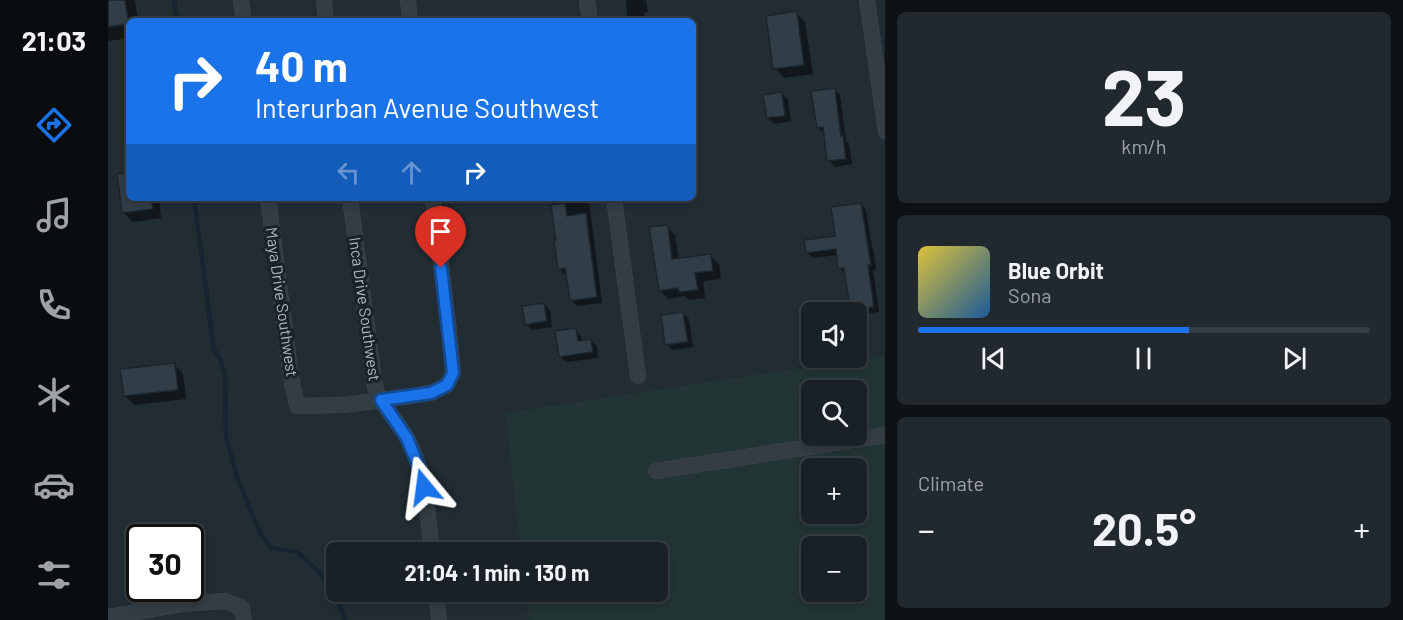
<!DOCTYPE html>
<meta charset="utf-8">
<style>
body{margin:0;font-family:Barlow,sans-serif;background:#22292e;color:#f1f3f6;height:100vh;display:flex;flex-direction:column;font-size:22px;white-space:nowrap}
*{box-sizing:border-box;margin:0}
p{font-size:20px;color:#9fa3a7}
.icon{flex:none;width:33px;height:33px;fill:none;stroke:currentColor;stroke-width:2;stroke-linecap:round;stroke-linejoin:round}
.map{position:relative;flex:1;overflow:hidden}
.sheet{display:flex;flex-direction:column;gap:12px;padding:12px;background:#0e1215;width:518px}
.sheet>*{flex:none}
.hud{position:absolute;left:18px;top:18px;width:570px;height:183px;border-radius:9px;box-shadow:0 3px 9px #0003,0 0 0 2px #373e43;background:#1a73e8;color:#fff;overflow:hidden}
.tools{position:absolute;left:693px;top:302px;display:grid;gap:12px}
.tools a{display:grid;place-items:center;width:66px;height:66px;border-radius:9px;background:#192126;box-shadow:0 3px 9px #0003,0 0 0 2px #373e43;font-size:30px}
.speed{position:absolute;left:18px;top:524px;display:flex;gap:12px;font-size:30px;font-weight:700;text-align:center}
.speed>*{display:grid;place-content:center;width:78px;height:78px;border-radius:50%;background:#192126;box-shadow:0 3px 9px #0003,0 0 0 2px #373e43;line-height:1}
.speed .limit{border:3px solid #111;border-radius:9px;background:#fff;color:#111}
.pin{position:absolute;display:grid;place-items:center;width:51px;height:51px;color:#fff;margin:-62px -26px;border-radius:50% 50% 50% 0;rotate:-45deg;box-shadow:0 0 6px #0007}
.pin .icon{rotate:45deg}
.me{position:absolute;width:66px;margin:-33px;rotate:344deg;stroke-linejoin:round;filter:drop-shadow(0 0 4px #0008)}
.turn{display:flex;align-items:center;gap:21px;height:126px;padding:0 30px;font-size:27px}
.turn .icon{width:78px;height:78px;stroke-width:2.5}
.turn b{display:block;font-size:42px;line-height:51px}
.lanes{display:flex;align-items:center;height:57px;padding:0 30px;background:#0003;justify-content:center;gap:30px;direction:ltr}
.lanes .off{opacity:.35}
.big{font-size:45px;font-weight:700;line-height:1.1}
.sheet .card{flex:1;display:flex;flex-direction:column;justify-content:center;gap:9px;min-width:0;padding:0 21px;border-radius:9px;background:#22292e}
.sheet .dial{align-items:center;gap:0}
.dial b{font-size:78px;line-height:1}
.song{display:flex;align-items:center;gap:18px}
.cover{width:72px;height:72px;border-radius:9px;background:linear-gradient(135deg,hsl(50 70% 55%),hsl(210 70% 35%))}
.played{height:6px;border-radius:3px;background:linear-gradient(90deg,#1a73e8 60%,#373e43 60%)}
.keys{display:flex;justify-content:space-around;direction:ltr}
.heat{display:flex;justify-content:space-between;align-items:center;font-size:33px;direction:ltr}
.trip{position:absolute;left:218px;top:542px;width:342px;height:60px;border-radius:9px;background:#192126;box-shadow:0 3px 9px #0003,0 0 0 2px #373e43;font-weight:700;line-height:60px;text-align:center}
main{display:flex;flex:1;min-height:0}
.tab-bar{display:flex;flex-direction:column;width:108px;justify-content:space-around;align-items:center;background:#0a0d0f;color:#9fa3a7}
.tab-bar .icon{width:42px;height:42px}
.tab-bar .selected{color:#1a73e8}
.tab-bar b{font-size:27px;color:#f1f3f6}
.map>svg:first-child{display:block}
.green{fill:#233434;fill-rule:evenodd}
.shadow{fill:#0007}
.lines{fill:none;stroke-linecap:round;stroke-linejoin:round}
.stream{stroke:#16242f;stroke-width:4.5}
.building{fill:#313e47;stroke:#1c242b;stroke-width:1.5}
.street-casing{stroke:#3e464e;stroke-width:16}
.street{stroke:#343d44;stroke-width:15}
.route-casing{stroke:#114b97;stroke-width:15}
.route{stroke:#1a73e8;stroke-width:10}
.labels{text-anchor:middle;stroke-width:6;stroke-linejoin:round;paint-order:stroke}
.street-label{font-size:16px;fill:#afb9c1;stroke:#1a2228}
</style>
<main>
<nav class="tab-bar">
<b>21:03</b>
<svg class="icon selected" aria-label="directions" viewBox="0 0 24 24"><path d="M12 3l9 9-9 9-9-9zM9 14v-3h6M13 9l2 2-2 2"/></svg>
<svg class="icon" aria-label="music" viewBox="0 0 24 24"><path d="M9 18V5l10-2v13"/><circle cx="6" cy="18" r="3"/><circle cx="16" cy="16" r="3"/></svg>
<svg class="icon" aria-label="phone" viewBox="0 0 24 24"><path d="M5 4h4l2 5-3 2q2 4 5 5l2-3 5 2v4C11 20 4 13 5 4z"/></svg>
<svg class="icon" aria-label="climate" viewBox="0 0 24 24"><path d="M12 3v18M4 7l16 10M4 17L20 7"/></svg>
<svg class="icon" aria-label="car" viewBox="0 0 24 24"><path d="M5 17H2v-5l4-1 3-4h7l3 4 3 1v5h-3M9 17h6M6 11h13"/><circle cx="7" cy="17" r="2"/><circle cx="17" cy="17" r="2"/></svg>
<svg class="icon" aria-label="filters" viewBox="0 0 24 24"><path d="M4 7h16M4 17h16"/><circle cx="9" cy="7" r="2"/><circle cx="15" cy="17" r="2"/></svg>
</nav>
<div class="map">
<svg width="778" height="620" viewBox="0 0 778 620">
<rect width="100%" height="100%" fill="#212c33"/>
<path class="green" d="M777,355V620H421L418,591H549V552H413L397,413ZM704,390H748V435H704ZM704,468H748V513H704ZM704,546H748V591H704Z"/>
<g class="shadow">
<path d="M0,0H27L30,21H21V38L0,41Z"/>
<path d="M518,0H538L540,12L536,13L537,21H520Z"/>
<path d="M688,13L697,22L705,74L676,78L667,68Z"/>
<path d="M726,89L732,95L738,141L741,143L744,164L727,167L721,161L716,133L710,127Z"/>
<path d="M674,94L680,100L683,121L666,124L660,118Z"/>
<path d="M21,174V198H51L53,218L25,222L16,213Z"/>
<path d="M444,198H483V200L481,201L494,303L469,306L463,300L460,274L457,275L451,269L450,241Z"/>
<path d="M753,204L758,210L764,247L765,249L768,270H765L771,312L749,315L748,312H746L743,310L737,274L732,268L730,255L705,258L699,252L729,237Z"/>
<path d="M559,227L567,235L571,259L602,255L611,264L613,279L595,281L597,298L581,300L577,296L560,299L552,290Z"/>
<path d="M436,304L442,310L444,327L424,330L418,324Z"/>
<path d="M575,313L581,319L585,347L564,350L558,344Z"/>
<path d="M467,330L473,336L474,342L483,340L489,347L490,358L458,362L452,356Z"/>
<path d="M66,364L75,374L78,399L26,405L17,396Z"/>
<path d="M505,546L511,552H477V549Z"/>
</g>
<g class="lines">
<g class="stream">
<path d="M66,0L69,21"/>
<path d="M86,198L106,350L112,358L117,375L118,437L129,477L152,533L163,548L189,552L209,570L227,589L237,620"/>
</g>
</g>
<g class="building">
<path d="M0,0H17L21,24L0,27Z"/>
<path d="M689,11L696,65L665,69L658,16Z"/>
<path d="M727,88L733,136L735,135L738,159L719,161L715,127L709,128L703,91Z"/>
<path d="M674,92L677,116L659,118L655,95Z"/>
<path d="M21,172V198H43L45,209L14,213L9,174Z"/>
<path d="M457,203L459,216L478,213L489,297L462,301L457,268L450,270L446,240H448L443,205Z"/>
<path d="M753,203L763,265H760L766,307L742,310L736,268L730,269L728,249L698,253L696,240L727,236L723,207Z"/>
<path d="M560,225L564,259L603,254L605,271L587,273L590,290L571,292L570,288L551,291L541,227Z"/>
<path d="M436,303L439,321L417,325L414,306Z"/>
<path d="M575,312L580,342L557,345L553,315Z"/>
<path d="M468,328L470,341L483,339L485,352L451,357L447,331Z"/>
<path d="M67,363L70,390L16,396L12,369Z"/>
</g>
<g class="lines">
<defs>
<g id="street">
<path d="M133,0L136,21"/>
<path d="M216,0L218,21"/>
<path d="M300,0L302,21"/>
<path d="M479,0L482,21"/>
<path d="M759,0L778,132"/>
<path d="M160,198L183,377L189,406L237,405L303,396L323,393L339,385L345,373L342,339L325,198"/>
<path d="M242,198L267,387C274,406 289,421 299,438C319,473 319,514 324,552"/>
<path d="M506,198L530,376"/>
<path d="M548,471L778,435"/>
<path d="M328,591L331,620"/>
<path d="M0,617L74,604L117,601L134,608L136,620"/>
</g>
</defs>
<use href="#street" class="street-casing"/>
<use href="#street" class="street"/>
</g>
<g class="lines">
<defs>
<path id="route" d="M316,487L312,470L299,438L273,400L323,393L339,385L345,373L333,268"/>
</defs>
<use href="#route" class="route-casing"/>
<use href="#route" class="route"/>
</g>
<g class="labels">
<g class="street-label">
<text transform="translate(174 302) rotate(82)" y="6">Maya Drive Southwest</text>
<text transform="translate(257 309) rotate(82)" y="6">Inca Drive Southwest</text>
</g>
</g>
</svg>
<div class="tools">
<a><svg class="icon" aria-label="sound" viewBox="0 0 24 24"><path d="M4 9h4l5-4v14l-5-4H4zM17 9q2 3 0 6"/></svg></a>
<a><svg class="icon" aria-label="search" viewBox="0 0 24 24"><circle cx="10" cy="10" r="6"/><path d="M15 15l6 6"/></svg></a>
<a>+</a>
<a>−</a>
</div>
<div class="speed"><div class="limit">30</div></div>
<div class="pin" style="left:333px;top:268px;background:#d93025"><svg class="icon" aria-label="arrive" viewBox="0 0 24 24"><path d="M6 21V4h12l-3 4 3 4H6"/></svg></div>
<svg class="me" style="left:316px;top:487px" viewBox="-20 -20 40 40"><path d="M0-17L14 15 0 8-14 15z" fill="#1a73e8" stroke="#fff" stroke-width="4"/></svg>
<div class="trip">21:04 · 1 min · 130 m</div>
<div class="hud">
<div class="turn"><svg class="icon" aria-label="right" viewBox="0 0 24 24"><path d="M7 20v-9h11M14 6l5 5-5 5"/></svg><div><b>40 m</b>Interurban Avenue Southwest</div></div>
<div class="lanes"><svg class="icon off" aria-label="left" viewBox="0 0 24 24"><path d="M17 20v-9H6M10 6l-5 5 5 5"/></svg><svg class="icon off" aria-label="ahead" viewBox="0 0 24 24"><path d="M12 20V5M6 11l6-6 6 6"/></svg><svg class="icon" aria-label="right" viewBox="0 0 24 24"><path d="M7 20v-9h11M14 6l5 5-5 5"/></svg></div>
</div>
</div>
<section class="sheet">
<div class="card dial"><b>23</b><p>km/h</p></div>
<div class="card">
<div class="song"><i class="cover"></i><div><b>Blue Orbit</b><p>Sona</p></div></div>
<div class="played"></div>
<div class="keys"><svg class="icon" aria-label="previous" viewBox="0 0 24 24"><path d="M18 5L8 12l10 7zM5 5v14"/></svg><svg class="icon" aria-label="pause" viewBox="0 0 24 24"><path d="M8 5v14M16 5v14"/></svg><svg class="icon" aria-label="next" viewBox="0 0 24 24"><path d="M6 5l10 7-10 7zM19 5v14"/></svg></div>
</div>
<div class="card"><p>Climate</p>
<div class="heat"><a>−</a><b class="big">20.5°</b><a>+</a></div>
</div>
</section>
</main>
